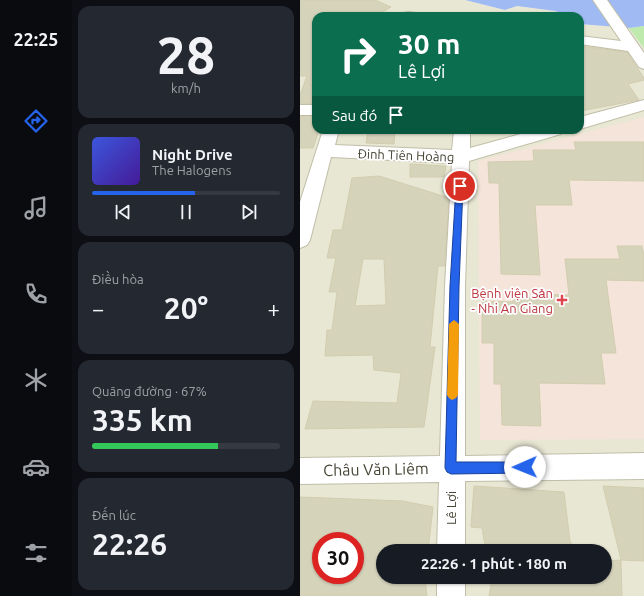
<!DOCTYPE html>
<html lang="vi">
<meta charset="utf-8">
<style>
body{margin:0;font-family:Ubuntu,sans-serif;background:#242831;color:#f1f3f6;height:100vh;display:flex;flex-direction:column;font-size:15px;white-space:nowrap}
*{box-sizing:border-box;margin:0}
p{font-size:13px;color:#9ea1a6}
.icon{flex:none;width:22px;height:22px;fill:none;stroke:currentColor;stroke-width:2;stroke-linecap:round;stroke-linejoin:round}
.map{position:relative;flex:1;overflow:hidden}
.drawer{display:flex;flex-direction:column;gap:6px;padding:6px;background:#0d0f14;width:228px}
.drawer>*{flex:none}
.banner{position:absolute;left:12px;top:12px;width:272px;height:122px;border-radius:12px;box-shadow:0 1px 3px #0004;background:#0b6e4f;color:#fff;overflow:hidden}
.speed{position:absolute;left:12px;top:532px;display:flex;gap:8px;font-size:20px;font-weight:700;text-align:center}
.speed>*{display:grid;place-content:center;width:52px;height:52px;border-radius:50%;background:#171b24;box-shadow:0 1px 3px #0004;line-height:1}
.speed .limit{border:6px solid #d22;background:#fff;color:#111}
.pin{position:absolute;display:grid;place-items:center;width:34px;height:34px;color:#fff;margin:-17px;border:2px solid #fff;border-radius:50%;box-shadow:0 1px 4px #0007}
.me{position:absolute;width:44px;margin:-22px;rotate:269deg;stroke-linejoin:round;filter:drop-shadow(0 0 3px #0008)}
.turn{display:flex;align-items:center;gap:14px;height:84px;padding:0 20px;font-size:18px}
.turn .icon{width:52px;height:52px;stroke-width:2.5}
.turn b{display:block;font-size:28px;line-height:34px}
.then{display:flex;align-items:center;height:38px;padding:0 20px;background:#0003;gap:8px;font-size:15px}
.big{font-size:30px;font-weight:700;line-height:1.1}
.drawer .widget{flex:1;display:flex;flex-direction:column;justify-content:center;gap:6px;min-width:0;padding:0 14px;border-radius:12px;background:#242831}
.drawer .dial{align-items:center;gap:0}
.dial b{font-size:52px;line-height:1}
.song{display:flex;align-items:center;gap:12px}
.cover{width:48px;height:48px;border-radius:6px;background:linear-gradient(135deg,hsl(230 70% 55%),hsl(260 70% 35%))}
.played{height:4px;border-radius:2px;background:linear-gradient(90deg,#2563eb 55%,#363941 55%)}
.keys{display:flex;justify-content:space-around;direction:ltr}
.heat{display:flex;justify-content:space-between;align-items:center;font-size:22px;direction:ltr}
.charge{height:6px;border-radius:3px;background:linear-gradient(90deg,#34c759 67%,#363941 0)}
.trip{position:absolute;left:76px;top:544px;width:236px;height:40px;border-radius:20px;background:#171b24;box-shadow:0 1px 3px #0004;font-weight:700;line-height:40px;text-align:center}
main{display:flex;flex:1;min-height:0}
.dock{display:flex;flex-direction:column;width:72px;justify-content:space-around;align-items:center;background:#090b0e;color:#9ea1a6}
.dock .icon{width:28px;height:28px}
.dock .on{color:#2563eb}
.dock b{font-size:18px;color:#f1f3f6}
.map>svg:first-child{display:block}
.residential{fill:#e8e7d4;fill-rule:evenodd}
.medical{fill:#f5e4d9}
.green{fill:#beeaad}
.water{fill:#a0bbf4}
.building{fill:#d6d3bb;stroke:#d1cdae;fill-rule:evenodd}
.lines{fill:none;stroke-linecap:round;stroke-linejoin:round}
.minor-casing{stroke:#c0bea8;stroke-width:2}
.minor{fill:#fff;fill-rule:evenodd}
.route{fill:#2563eb;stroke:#184099}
.slow{fill:#f59e0b}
.health-dot{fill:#e0444e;stroke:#fff;stroke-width:1.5}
.labels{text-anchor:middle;stroke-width:3.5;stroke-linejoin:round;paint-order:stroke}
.street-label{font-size:13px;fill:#474535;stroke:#fff}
.health-label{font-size:13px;fill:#be3a42;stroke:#fff;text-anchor:end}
.near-street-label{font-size:16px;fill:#474535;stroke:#fff}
</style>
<main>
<nav class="dock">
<b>22:25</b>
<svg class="icon on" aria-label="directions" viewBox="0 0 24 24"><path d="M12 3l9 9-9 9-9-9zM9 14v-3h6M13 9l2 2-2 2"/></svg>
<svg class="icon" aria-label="music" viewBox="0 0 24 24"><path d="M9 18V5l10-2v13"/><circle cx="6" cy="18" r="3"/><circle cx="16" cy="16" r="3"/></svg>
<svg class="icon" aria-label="phone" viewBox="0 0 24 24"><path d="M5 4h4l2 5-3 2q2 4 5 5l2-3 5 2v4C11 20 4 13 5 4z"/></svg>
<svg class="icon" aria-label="climate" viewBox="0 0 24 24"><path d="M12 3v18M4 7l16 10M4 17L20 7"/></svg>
<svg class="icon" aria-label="car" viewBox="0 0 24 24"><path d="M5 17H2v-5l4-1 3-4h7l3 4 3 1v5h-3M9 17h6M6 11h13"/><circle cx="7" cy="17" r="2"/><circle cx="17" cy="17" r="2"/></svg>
<svg class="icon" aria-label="filters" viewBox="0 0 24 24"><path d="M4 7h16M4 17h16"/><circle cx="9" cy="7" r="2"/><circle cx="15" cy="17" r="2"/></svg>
</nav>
<section class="drawer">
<div class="widget dial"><b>28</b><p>km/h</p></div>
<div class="widget">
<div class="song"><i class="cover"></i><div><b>Night Drive</b><p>The Halogens</p></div></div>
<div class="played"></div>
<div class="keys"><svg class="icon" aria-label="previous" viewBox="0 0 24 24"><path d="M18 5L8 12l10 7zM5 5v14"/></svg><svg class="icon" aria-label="pause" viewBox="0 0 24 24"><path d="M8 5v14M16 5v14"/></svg><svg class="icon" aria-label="next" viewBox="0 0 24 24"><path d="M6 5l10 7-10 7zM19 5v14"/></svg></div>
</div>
<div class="widget"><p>Điều hòa</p>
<div class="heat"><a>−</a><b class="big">20°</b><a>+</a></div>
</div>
<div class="widget"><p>Quãng đường · 67%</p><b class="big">335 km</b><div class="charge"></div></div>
<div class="widget"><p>Đến lúc</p><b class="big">22:26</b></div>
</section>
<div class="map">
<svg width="344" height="596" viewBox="0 0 344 596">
<rect width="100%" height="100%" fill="#f4f4e6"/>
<path class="residential" d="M0,0H165L205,10L217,6L255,11L270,16H16V130H280V24L329,28L344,26V596H0ZM21,541H55V575H21ZM83,551H305V577H83Z"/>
<path class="medical" d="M344,117V439L180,440L178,161Z"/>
<path class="green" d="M344,26V48L329,28Z"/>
<path class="water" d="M165,0H344V26L329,28L280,24V16H270L255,11L217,6L205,10Z"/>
<g class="building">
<path d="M0,0H75L91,7L76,16H16V104H0V95L7,76H0Z"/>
<path d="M280,46L327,52L344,78V80L328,84L339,100L280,111Z"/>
<path d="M0,116H16V130H19L13,148H0Z"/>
<path d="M68,130H95L94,144L66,143Z"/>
<path d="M274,142H344V181L269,180L272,205H235L240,275L201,274L199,183H189L188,162L234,161L233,150H276Z"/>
<path d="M110,164L146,166L144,177H110Z"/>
<path d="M79,176L149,198L145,266H138L130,347H135L124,427L5,429L13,401L97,403L101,373L74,370L73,355L25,356L27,330H32L37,292H29L36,258H27L33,230H42L52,178ZM63,259H84L86,305L55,306Z"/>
<path d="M317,246H342L344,256V281L306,280L316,353H301L305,384L239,383L241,426L202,425L201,384H194V343H182V301L213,302V297H240V294L269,295L265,259H320Z"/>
<path d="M174,486L264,492L270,541L275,551H186L182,528L171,527Z"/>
<path d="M303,486L344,488V561L321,560Z"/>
<path d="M0,497L103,501L133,507L128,551H83V577H125L127,596H0ZM21,541H55V575H21Z"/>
<path d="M321,560L322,596H189L192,579L199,577H305V561Z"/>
</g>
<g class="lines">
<defs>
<g id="minor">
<path d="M293,0H307L344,53V69L339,67L328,51L280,44V36L321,41Z"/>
<path d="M108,12L116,13L118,16H101L103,13Z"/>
<path d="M344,100V110L280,129V117Z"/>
<rect x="0" y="105" width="16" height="10"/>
<path d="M23,130H39L35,145L152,150L154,130H170V148L235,130H263L261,134L169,161L165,286V456L344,453V479L165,481V551H137L139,482L0,484V458L140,456L145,286L152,163L31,157L10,240L7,245L0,248V202Z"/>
<rect x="137" y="577" width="28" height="19"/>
</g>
</defs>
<use href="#minor" class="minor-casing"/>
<use href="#minor" class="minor"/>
</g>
<path class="route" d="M160,183L163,186L159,286L156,462H225L229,463L231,467L229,471L225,473L151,474L147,472L145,468L150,286L156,186Z"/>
<path class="slow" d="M154,320L159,324L158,395L156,398L152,400L149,398L147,395L149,324Z"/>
<path class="health-dot" d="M260 294h4v4h4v4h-4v4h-4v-4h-4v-4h4z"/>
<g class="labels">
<g class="street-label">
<text transform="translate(106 155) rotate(2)" y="5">Đinh Tiên Hoàng</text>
<text transform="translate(151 508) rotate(-90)" y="5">Lê Lợi</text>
</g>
<g class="health-label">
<text x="253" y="298">Bệnh viện Sản<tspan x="253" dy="15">- Nhi An Giang</tspan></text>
</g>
<g class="near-street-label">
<text transform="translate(76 469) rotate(-1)" y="6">Châu Văn Liêm</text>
</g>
</g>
</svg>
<div class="speed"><div class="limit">30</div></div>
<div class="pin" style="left:160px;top:186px;background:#d93025"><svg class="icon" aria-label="arrive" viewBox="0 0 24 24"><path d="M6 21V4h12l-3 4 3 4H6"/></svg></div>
<svg class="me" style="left:225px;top:467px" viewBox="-20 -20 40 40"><circle r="19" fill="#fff"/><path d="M0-13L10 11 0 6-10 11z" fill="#2563eb"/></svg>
<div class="trip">22:26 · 1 phút · 180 m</div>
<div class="banner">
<div class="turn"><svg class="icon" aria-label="right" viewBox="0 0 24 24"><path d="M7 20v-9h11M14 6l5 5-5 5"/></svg><div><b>30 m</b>Lê Lợi</div></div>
<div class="then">Sau đó<svg class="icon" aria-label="arrive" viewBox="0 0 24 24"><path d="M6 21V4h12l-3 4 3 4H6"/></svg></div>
</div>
</div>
</main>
